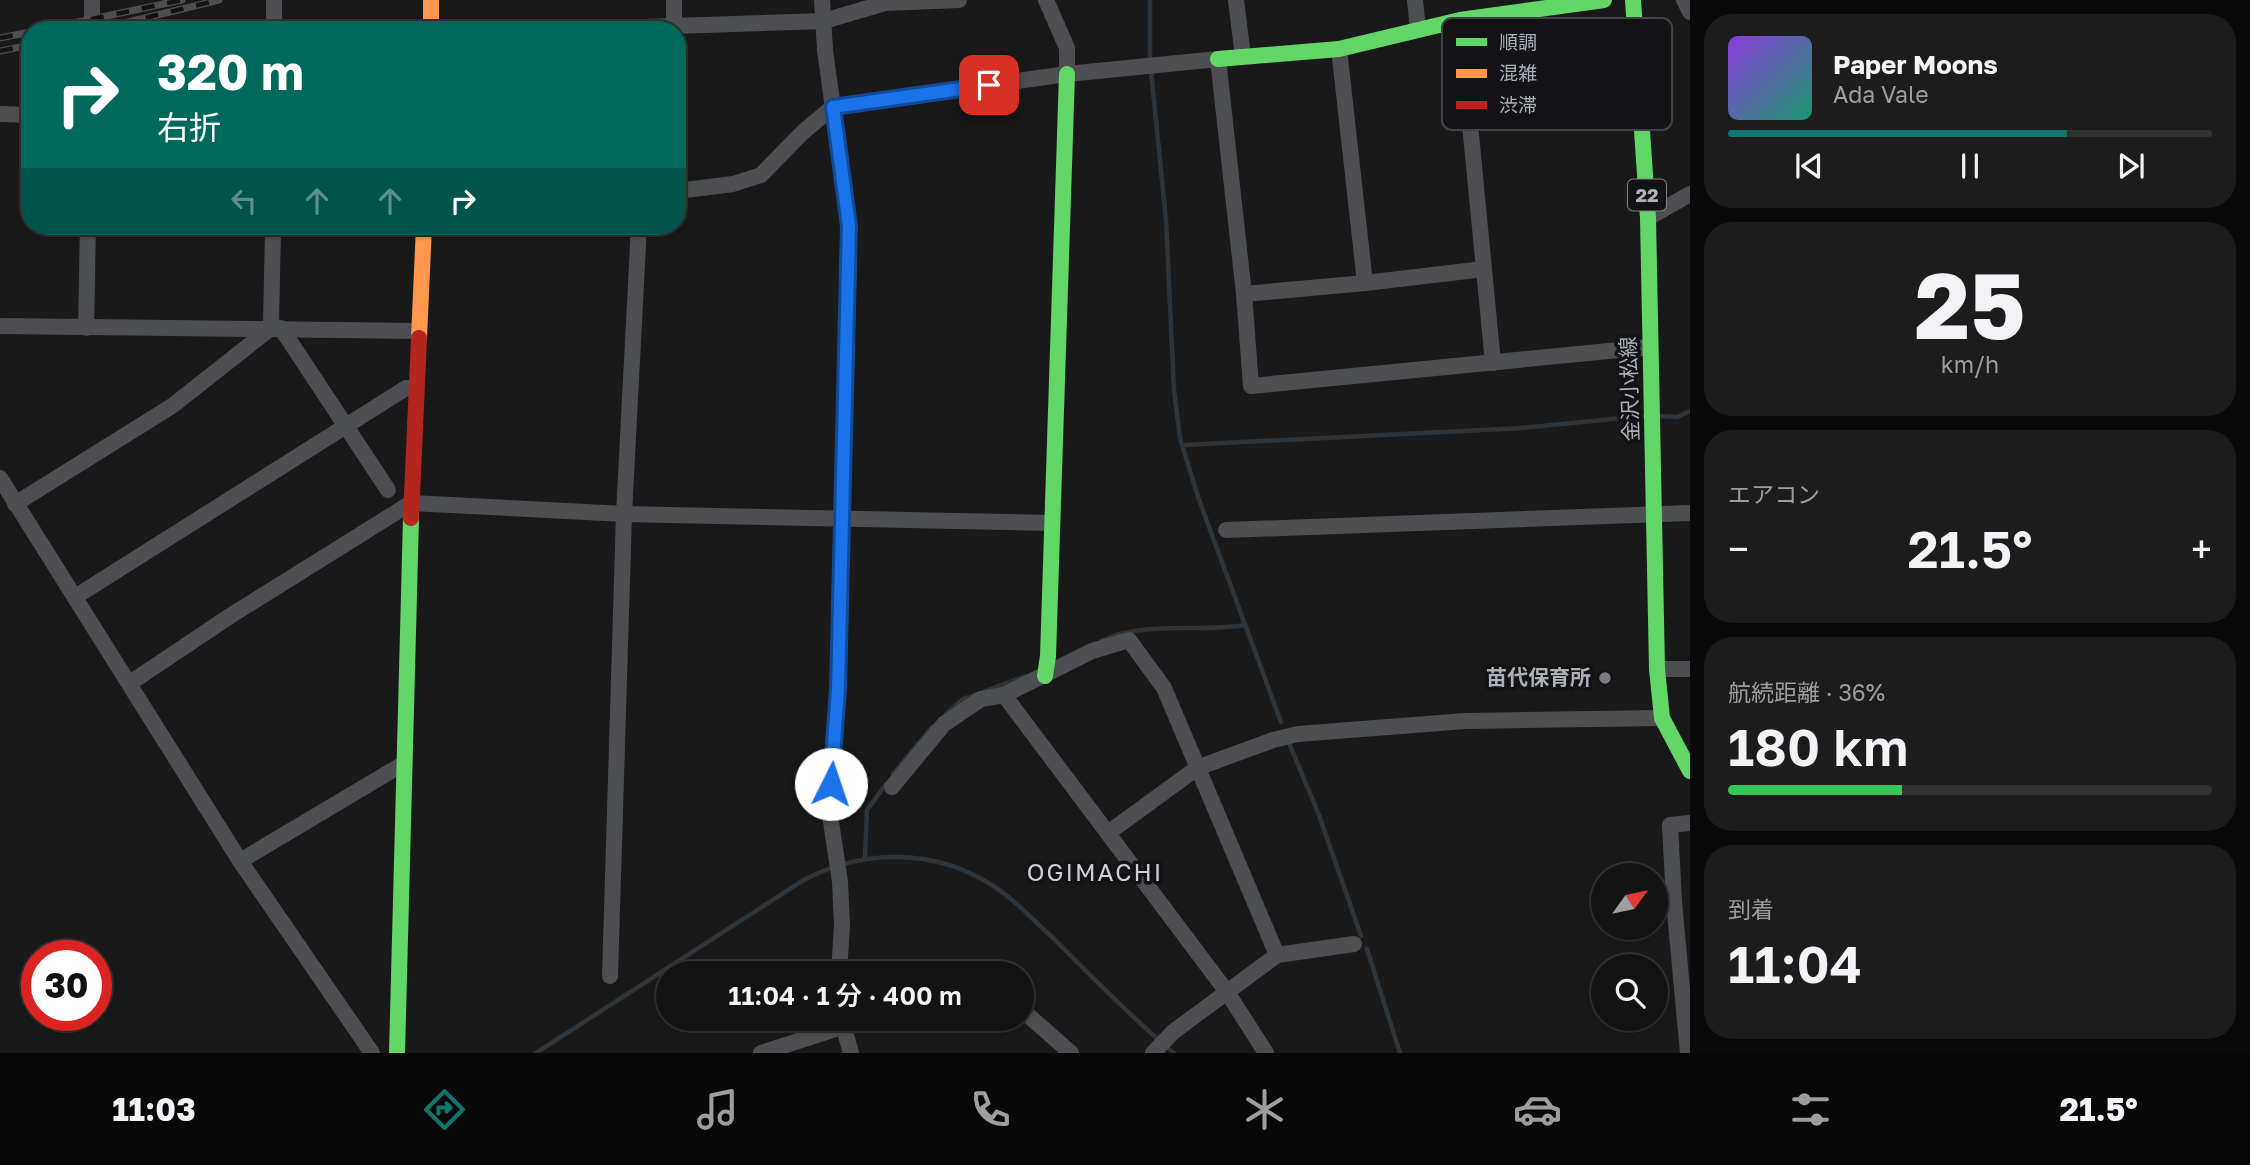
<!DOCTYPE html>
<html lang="ja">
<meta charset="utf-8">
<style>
body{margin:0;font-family:"Golos Text","Noto Sans JP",sans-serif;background:#1c1c1c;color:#f1f3f6;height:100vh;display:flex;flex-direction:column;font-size:26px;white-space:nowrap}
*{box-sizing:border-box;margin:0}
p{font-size:23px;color:#9d9ea0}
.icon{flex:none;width:38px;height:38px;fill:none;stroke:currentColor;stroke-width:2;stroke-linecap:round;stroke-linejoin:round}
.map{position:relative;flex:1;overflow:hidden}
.drawer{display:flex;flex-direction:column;gap:14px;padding:14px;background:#0a0a0a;width:560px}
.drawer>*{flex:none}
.top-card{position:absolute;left:21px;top:21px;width:665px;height:214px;border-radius:28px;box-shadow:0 2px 5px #0004,0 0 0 2px #323233;background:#00695c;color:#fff;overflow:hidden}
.needle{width:46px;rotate:57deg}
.fabs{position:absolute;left:1591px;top:863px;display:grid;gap:14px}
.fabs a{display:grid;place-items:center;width:77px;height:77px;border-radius:50%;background:#131313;box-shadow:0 2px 5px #0004,0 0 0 2px #323233;font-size:35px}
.speed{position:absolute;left:21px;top:940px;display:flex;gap:14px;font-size:35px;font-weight:700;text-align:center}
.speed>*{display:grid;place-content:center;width:91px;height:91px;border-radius:50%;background:#131313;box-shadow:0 2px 5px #0004,0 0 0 2px #323233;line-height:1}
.speed .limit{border:10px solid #d22;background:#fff;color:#111}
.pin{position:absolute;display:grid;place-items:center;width:60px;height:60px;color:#fff;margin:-30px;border-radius:14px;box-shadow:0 4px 10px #0006}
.me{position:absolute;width:77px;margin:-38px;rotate:4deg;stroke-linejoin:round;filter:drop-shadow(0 0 5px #0008)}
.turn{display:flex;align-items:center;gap:24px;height:147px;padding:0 21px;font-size:32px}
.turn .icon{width:91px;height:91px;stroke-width:2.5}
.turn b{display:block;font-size:49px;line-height:60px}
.lanes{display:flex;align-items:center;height:66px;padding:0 21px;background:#0003;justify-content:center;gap:35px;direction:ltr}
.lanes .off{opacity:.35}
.big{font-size:52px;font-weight:600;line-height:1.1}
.drawer .widget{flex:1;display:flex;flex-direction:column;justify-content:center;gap:10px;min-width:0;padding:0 24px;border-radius:28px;background:#1c1c1c}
.drawer .dial{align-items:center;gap:0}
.dial b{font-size:91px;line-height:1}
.song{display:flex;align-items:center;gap:21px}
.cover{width:84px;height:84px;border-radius:10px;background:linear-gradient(135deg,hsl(270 70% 55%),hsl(160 70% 35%))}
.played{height:7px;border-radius:4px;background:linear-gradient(90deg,#0f766e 70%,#323233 70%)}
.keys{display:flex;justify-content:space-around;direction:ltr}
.heat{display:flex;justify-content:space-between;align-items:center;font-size:38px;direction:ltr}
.charge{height:10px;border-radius:5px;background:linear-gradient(90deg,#34c759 36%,#323233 0)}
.trip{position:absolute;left:656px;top:961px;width:378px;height:70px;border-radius:35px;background:#131313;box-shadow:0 2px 5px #0004,0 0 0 2px #323233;font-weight:600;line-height:70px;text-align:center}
.menu{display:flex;height:112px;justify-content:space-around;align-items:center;background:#080808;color:#9d9ea0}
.menu .icon{width:49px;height:49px}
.menu .selected{color:#0f766e}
.menu b{font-size:32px;color:#f1f3f6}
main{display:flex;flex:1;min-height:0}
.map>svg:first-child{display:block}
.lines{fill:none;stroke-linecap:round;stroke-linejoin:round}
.stream{stroke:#2d353a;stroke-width:4.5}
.street{stroke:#4d4e51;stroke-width:16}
.fast{stroke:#63d668;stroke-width:16}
.slow{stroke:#ff974d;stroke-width:16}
.jam{stroke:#b3261e;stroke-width:16}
.rail-casing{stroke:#4e4e50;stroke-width:7}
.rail{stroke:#131315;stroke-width:4.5;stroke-dasharray:13;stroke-linecap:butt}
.route-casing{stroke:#114b97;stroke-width:18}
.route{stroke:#1a73e8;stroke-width:12}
.poi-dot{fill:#787b81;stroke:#131315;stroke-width:2.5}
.labels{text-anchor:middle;stroke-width:7;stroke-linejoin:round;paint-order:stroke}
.shield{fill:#131315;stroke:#7d8188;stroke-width:2}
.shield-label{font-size:19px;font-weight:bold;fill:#abb0b9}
.street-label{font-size:21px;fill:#abb0b9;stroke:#131315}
.poi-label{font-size:21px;font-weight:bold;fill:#abb0b9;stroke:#131315;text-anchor:end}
.quarter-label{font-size:24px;letter-spacing:2px;fill:#cccfd5;stroke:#131315}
.key{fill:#131315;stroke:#414246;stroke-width:2}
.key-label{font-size:19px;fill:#abb0b9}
</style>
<main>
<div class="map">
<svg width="1690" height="1053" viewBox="0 0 1690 1053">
<rect width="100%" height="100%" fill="#191919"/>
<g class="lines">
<g class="stream">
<path d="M1150,62V0"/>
<path d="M1151,71L1166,220L1174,390L1180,438L1198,497L1281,722"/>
<path d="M1658,416L1677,417L1690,411"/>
<path d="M1183,445L1522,428L1643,416"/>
<path d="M1101,641C1145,620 1199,633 1245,625"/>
<path d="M985,691L1026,676"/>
<path d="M946,714L963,699L977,694"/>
<path d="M1289,743L1319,815L1361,936"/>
<path d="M893,774L932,727"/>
<path d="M865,857L867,810L886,784"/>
<path d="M1367,949L1400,1053"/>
<path d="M1165,1046L1174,1053"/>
<path d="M536,1053L802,881C863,848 936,848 995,887C1015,900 1033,920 1051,936C1086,971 1121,1007 1159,1040"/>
</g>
<g class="street">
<path d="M274,0V30"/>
<path d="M674,0V30"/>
<path d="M822,0L825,50L849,226L838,689L829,808L840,882L842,925L839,973"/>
<path d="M1046,0L1067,48V74"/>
<path d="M1236,0L1243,57"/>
<path d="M1415,0L1418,29"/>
<path d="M1684,0L1690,12"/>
<path d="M1460,20L1493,363"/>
<path d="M92,30V0"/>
<path d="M553,30L824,21L885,3L959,0"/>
<path d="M1339,49L1365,283"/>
<path d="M0,114L30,115"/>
<path d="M677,191L733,184L761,175L803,132L833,107L1067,74L1218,59L1244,294L1251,386L1650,347"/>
<path d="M1648,218L1690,194"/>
<path d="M1244,294L1365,283L1484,269"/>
<path d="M0,326L417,331"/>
<path d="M86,328L88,226"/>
<path d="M281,328L388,490"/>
<path d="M0,478L240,861L372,1053"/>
<path d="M15,504L172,406L271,328L273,226"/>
<path d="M1226,530L1690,513"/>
<path d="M75,597L406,388H415"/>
<path d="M1657,669H1690"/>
<path d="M130,683L230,616L411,503L624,514L1051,523"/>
<path d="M1004,695L1227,992L1266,1053"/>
<path d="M892,787L944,724L981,699L1004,695L1092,651L1129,640L1164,688L1277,955"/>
<path d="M1108,833L1197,768L1273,740L1298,734L1465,721L1662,718"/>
<path d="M240,861L403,764"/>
<path d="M610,976L624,514L639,226"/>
<path d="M1022,1010L1071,1053"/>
<path d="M841,1018L851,1053"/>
<path d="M761,1053L870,1018"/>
<path d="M1153,1053L1173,1032L1277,955L1354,944"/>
<path d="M1688,1053L1674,902L1670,825L1690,823"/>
</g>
<g class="fast">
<path d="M1633,0L1648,218L1657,669L1662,718L1690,771"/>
<path d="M1218,59L1339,49L1460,20L1604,0"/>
<path d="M1045,676L1048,656L1067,74"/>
<path d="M397,1053L411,518"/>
</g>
<g class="slow">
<path d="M431,0V30"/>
<path d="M419,338L424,226"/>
</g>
<path class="jam" d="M411,518L419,338"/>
<defs>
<g id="rail">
<path d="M40,30L182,0"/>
<path d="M95,30L219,0"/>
<path d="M0,38L30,32"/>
<path d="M0,51L30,45"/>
</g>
</defs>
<use href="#rail" class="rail-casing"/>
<use href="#rail" class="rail"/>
</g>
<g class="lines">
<defs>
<path id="route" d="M831,784L838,689L849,226L833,107L989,85"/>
</defs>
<use href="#route" class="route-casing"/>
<use href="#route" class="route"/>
</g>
<circle class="poi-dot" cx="1605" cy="678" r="7"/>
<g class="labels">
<rect class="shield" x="1628" y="179.5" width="38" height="31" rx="5"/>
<g class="shield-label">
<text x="1647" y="202">22</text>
</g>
<g class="street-label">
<text transform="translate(1630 389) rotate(-92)" y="7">金沢小松線</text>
</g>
<g class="poi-label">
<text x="1591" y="685">苗代保育所</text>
</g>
<g class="quarter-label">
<text x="1095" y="881">OGIMACHI</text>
</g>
</g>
<rect x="1442" y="18" width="230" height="112" rx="10" class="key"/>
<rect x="1456" y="38" width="31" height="8" fill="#63d668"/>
<rect x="1456" y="69" width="31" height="9" fill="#ff974d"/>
<rect x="1456" y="101" width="31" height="8" fill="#b3261e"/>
<g class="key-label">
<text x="1499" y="49">順調</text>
<text x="1499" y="80">混雑</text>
<text x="1499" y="112">渋滞</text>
</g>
</svg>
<div class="fabs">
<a><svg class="needle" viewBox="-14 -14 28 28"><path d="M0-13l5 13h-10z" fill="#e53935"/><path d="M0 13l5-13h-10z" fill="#9d9ea0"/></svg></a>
<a><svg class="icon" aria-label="search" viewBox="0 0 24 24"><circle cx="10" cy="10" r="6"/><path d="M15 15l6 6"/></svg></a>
</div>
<div class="speed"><div class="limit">30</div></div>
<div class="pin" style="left:989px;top:85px;background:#d93025"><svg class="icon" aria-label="arrive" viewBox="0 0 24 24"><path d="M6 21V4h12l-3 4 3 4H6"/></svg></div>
<svg class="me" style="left:831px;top:784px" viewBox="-20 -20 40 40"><circle r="19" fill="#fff"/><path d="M0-13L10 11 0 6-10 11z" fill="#1a73e8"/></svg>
<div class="trip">11:04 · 1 分 · 400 m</div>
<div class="top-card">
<div class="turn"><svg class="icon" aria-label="right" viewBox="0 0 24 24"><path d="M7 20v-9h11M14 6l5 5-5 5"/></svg><div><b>320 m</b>右折</div></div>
<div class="lanes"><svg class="icon off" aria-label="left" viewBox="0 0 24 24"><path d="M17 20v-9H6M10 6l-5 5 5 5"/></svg><svg class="icon off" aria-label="ahead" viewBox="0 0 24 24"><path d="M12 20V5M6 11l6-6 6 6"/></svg><svg class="icon off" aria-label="ahead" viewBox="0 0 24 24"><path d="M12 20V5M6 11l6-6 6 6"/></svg><svg class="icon" aria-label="right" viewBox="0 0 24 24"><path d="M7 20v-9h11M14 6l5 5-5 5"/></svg></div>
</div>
</div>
<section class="drawer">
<div class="widget">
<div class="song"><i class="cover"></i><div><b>Paper Moons</b><p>Ada Vale</p></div></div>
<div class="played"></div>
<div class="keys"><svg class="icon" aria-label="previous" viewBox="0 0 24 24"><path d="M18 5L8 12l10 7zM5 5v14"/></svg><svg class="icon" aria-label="pause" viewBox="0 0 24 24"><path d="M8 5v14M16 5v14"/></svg><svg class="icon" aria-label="next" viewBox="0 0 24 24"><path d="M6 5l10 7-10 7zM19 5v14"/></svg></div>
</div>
<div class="widget dial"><b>25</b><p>km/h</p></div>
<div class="widget"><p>エアコン</p>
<div class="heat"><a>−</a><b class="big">21.5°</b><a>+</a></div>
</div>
<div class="widget"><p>航続距離 · 36%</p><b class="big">180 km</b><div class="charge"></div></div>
<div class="widget"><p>到着</p><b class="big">11:04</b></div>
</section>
</main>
<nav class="menu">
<b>11:03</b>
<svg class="icon selected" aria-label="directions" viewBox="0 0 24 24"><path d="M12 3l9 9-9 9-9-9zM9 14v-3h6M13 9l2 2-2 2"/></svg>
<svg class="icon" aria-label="music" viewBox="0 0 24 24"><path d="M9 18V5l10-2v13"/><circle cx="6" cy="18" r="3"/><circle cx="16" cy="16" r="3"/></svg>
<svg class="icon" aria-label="phone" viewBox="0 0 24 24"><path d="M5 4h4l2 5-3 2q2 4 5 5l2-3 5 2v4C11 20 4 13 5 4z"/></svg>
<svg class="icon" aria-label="climate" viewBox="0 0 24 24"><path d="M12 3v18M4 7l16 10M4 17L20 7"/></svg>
<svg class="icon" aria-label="car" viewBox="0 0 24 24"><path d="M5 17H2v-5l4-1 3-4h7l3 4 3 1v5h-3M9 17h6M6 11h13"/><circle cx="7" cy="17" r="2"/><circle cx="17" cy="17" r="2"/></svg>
<svg class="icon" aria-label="filters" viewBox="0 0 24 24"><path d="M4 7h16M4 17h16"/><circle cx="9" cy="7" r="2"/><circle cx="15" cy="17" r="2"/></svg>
<b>21.5°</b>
</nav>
